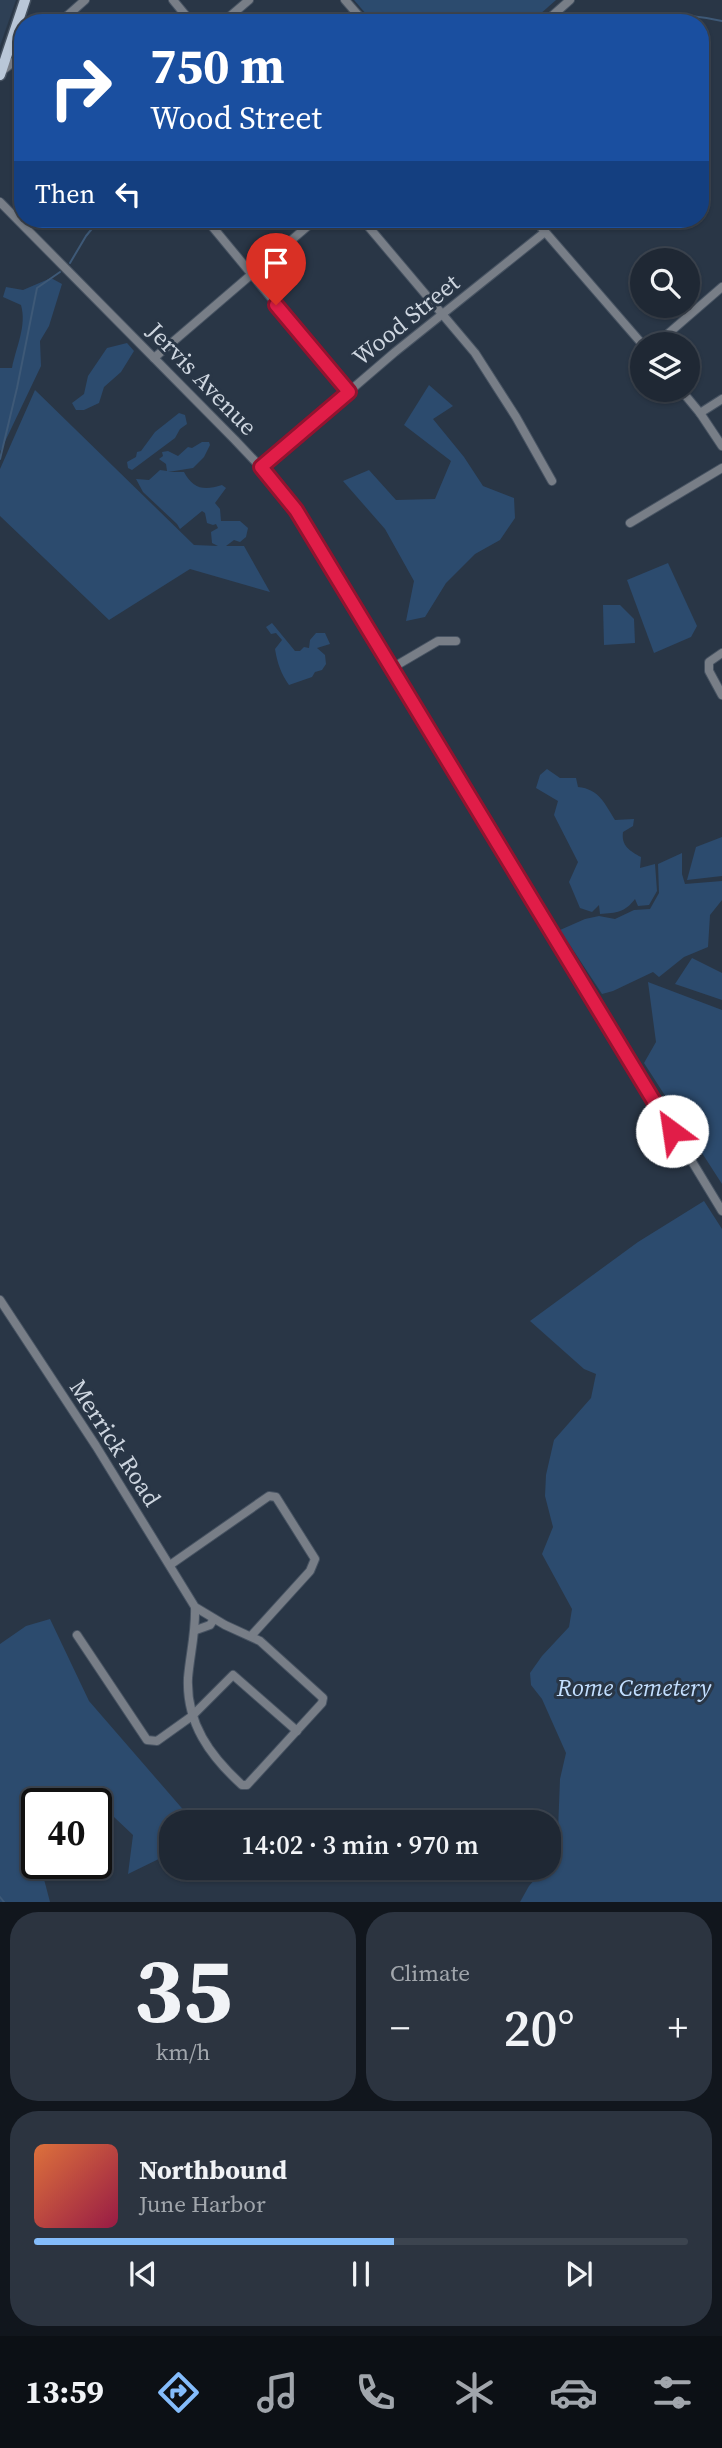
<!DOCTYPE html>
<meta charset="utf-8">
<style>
body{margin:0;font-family:"Source Serif 4",serif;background:#2c3440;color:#f1f3f6;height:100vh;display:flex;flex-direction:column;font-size:26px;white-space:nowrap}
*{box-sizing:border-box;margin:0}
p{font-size:23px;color:#a1a6ac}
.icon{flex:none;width:38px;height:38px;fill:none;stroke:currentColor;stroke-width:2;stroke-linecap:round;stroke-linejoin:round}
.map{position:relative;height:1902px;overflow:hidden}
.panel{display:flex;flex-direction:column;gap:10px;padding:10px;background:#11161d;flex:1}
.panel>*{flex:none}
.top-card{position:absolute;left:14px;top:14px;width:695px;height:214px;border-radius:28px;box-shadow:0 2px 5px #0004,0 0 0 2px #3c444f;background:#1a4fa0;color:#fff;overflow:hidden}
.controls{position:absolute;left:630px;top:248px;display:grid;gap:14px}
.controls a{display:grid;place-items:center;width:70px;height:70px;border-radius:50%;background:#1f2834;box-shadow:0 2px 5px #0004,0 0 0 2px #3c444f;font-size:35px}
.speed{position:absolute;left:21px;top:1788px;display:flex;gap:14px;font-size:35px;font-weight:700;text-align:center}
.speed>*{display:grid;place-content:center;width:91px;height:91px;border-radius:50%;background:#1f2834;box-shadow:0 2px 5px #0004,0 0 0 2px #3c444f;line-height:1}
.speed .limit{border:4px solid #111;border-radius:10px;background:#fff;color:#111}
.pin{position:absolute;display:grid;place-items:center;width:60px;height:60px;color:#fff;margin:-72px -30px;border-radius:50% 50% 50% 0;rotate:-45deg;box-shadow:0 0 7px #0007}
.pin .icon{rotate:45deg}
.me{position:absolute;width:77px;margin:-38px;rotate:329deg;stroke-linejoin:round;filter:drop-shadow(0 0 5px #0008)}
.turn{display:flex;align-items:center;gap:24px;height:147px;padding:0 21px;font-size:32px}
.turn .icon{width:91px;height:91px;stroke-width:2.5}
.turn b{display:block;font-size:49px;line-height:60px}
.then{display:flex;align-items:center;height:66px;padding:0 21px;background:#0003;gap:14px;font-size:26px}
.big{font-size:52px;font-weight:600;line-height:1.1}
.panel .tile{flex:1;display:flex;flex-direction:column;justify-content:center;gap:10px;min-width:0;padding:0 24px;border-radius:28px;background:#2c3440}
.panel .dial{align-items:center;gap:0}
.dial b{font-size:91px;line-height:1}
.song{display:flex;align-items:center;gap:21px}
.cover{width:84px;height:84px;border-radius:10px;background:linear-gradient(135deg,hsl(20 70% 55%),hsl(340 70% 35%))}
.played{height:7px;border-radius:4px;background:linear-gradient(90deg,#84bcfb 55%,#3c444f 55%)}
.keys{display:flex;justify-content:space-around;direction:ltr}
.heat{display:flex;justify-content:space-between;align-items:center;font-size:38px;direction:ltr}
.panel .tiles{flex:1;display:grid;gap:10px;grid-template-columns:1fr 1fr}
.tile:last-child{grid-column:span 2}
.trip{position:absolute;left:159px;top:1810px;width:402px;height:70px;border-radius:28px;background:#1f2834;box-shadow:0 2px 5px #0004,0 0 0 2px #3c444f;font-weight:600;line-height:70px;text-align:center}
.dock{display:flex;height:112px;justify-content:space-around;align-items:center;background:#0c1015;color:#a1a6ac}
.dock .icon{width:49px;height:49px}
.dock .active{color:#84bcfb}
.dock b{font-size:32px;color:#f1f3f6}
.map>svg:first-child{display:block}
.built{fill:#2e4055}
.green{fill:#2c4b6e}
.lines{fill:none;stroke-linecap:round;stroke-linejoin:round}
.stream{stroke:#3e5977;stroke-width:2}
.minor-casing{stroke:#475362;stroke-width:10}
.major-casing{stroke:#475362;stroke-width:13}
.minor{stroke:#787e87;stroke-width:8}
.major{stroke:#b9c7d8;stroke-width:10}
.route-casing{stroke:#92132f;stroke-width:18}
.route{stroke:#e11d48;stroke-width:12}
.labels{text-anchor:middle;stroke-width:6;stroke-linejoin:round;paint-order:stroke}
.street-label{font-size:24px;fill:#cdd5df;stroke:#293646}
.park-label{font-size:24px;font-style:italic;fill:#c3dfff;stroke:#293646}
</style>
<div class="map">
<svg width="722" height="1902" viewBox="0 0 722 1902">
<rect width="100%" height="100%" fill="#293646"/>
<path class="built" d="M0,0H16L0,46Z"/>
<g class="green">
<path d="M354,0H556L530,23H374Z"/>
<path d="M51,278L62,284L49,326L40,341L41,366L0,452V368H12C16,347 27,326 21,305L3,297L6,287L23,290Z"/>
<path d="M127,343L134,351L121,372L104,387L99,403L84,410H76L72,403L84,394L88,376L107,348Z"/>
<path d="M429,385L453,406L433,419L464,457L483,486L514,498L515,518L500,540L475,554L446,583L425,617L406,621L414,581L385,529L343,481L369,470L396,500L435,499L451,461L404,425Z"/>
<path d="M35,390L194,545L218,546L212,543L211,532L218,528L216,524L213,525L207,523L205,513L202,511L180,529L177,524L143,492L136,479L149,480L160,470L167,471L166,464L159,459L163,456L162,452L168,451L178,456L188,447L192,448L202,442H209L210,445L204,457L193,468L168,472H184C193,489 204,491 222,485L226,488L215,503L220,509L221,521H240L248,528L246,537L240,542L234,540L226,546H244L270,592L190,569L109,620L0,516V469Z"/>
<path d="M179,413L185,415L187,424L180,429L175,438L132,470L128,468L127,462L136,457L137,452L141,451L155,432Z"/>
<path d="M668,563L697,626L691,637L654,653L627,580Z"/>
<path d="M603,605H620L634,619L635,643L604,645Z"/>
<path d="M272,623L295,651H300L304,647L309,648L310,640L316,633H325L330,644L317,648L325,655L326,664L322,670L315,672L312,677L289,685C281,674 277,662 275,649L282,640L276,633L271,634L266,627Z"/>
<path d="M547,769L560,778H576L578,787C599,789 605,804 615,820L634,819L633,826L623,832C621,846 630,851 641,857L640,868L655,864L657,891L649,905L638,906L635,899C625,912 617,913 600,914L599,905L592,912L580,908L569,882L578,862L554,815L558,801L536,788L540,775Z"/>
<path d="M722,837V876L687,880L696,847Z"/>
<path d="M682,853V874L685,884L722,881V900L710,915L708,947L684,957L659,977L653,972L613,991L602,994L560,930L585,919L599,916L615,919L634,910L650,909L659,893L658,864Z"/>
<path d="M692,958L722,973V1000L675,984Z"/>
<path d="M648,982L722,1010V1184L644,1063L656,1042Z"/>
<path d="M704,1201L722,1229V1902H520L529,1886L546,1867H550V1864L557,1856L560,1779L566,1753L542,1699L531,1685L530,1673L542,1656L569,1627L572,1609L542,1554L553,1527L545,1496L546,1475L554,1440L591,1398L596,1374L584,1369L530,1321L638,1242Z"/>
<path d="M50,1619L89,1701L193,1821L172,1822L171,1853L128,1874L133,1835L114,1817L104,1786L59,1804H37V1813L27,1818L37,1853V1864H40L50,1902H0V1644L26,1626Z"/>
</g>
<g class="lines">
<g class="stream">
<path d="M560,20C614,15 669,9 722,21"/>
<path d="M519,23L537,18"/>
<path d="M70,263L86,236L100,219"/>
<path d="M0,459L17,388L37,288L60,272"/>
<path d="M0,1897L4,1902"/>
</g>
<defs>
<g id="minor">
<path d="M173,0L192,23"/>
<path d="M345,0L365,23"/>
<path d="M59,23L85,0"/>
<path d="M222,23L249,0"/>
<path d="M544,23L570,0"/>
<path d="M1,72L23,54"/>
<path d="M0,202L235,440L285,493L297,510L722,1211"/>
<path d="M206,219L349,392"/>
<path d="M362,219L475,353L516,417L552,481"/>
<path d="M534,219L643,345"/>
<path d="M655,345L722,287"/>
<path d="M154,358L316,219"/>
<path d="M681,390L700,413L722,446"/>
<path d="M700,413L722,399"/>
<path d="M261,467L395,352L545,232"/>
<path d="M630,523L722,468"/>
<path d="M722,653L709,662V671L722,695"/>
<path d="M392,668L438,641H456"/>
<path d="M0,1300L96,1446L195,1607L225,1625L260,1641L323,1698L322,1703L247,1785H242C210,1756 186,1723 188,1678C190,1654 196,1632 195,1607"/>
<path d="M170,1565L269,1496L276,1497L315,1559L310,1571L251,1636"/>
<path d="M196,1630L210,1625L214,1619"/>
<path d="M77,1635L147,1740L157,1741L192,1716L233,1675L297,1731"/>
</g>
<path id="major" d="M0,75L25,0"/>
</defs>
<use href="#minor" class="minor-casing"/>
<use href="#major" class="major-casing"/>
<use href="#minor" class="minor"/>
<use href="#major" class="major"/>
</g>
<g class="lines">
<defs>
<path id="route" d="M276,305L349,392L261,467L296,510L672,1131"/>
</defs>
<use href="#route" class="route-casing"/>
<use href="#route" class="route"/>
</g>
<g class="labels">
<g class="street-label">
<text transform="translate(406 320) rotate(-39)" y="8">Wood Street</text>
<text transform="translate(202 379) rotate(46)" y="8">Jervis Avenue</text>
<text transform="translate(115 1443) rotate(57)" y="8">Merrick Road</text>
</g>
<g class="park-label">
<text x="634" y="1696">Rome Cemetery</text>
</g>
</g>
</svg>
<div class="controls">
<a><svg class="icon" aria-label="search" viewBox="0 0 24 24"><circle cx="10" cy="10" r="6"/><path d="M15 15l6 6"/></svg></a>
<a><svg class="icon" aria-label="layers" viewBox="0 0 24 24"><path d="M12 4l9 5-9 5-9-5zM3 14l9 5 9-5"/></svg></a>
</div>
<div class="speed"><div class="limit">40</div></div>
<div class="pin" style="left:276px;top:305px;background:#d93025"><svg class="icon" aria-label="arrive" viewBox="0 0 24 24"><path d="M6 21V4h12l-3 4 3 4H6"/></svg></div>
<svg class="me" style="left:672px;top:1131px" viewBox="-20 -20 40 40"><circle r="19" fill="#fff"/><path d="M0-13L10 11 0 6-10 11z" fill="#e11d48"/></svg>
<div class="trip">14:02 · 3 min · 970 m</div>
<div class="top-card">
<div class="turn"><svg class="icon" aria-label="right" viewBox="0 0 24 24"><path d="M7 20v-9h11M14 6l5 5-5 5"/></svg><div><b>750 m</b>Wood Street</div></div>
<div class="then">Then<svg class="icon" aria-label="left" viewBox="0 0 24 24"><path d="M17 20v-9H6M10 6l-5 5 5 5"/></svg></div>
</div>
</div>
<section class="panel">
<div class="tiles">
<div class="tile dial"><b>35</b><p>km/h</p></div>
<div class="tile"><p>Climate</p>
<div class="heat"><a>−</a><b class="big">20°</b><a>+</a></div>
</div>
<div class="tile">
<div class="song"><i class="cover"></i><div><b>Northbound</b><p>June Harbor</p></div></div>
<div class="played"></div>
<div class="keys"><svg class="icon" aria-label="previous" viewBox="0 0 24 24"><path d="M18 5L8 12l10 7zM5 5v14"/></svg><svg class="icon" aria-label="pause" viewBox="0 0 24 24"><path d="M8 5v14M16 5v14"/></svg><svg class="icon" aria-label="next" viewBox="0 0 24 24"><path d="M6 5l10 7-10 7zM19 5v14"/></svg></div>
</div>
</div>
</section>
<nav class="dock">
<b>13:59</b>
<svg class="icon active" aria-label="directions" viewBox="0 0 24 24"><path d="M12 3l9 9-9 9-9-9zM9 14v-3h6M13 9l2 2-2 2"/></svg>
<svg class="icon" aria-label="music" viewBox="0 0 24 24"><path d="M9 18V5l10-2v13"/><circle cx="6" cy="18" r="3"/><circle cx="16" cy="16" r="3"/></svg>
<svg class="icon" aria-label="phone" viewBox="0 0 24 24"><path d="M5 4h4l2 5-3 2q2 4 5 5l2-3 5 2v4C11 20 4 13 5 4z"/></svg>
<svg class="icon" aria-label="climate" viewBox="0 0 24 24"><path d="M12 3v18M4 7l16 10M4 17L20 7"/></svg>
<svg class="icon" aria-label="car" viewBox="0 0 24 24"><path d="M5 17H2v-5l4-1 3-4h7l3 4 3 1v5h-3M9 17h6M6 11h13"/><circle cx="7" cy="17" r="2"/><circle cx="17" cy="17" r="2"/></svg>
<svg class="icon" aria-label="filters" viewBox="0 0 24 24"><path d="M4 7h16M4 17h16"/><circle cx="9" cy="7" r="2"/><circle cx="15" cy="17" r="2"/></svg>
</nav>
